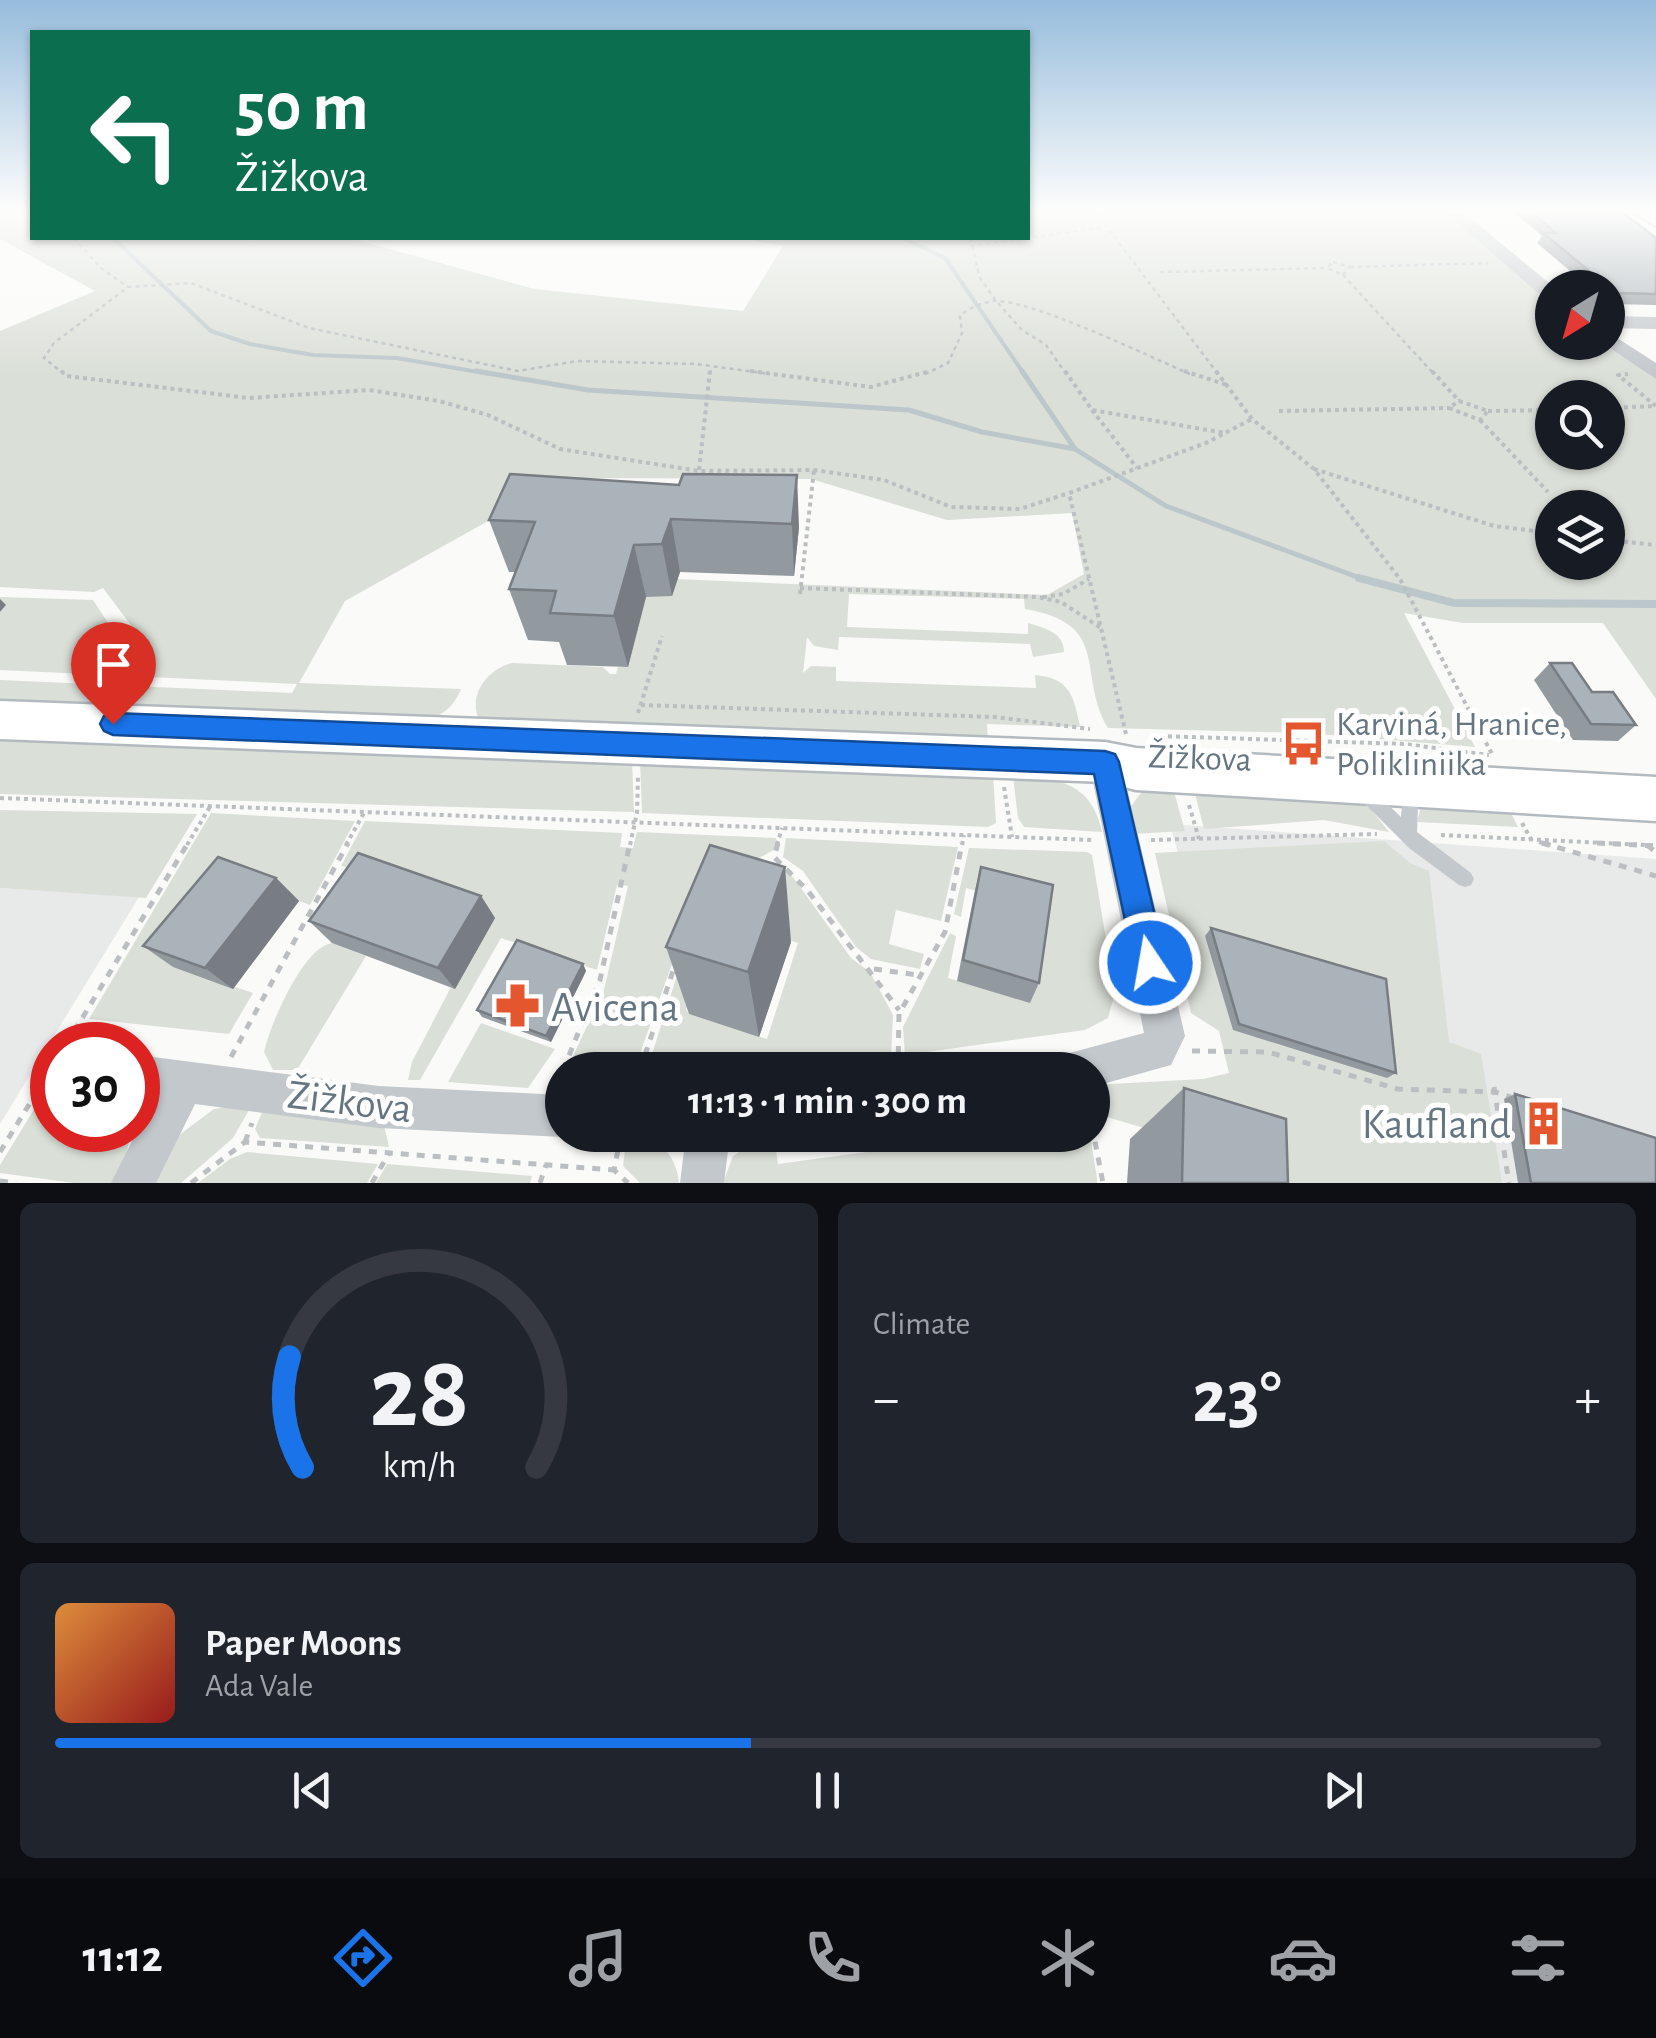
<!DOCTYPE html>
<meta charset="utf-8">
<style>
body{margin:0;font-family:"Alegreya Sans",sans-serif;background:#20242c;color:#f1f3f6;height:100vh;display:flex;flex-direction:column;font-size:38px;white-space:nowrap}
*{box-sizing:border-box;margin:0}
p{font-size:32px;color:#9ea1a6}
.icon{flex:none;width:55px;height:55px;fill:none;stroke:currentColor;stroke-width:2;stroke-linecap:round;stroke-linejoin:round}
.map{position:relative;height:1183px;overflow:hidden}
.sheet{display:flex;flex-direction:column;gap:20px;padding:20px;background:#0d0f14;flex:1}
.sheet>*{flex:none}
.banner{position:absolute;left:30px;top:30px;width:1000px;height:210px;border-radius:0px;box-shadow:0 2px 8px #0004;background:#0b6e4f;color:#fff;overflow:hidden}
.needle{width:65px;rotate:217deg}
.tools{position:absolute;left:1535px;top:270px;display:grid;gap:20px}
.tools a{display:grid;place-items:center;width:90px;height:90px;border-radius:50%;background:#171b24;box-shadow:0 2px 8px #0004;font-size:50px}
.speed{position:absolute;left:30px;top:1022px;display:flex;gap:20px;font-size:50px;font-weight:700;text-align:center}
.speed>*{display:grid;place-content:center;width:130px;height:130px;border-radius:50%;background:#171b24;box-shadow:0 2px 8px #0004;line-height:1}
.speed .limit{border:15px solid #d22;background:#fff;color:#111}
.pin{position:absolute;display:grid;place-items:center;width:85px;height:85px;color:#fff;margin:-102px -42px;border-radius:50% 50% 50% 0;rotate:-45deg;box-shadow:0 0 10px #0007}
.pin .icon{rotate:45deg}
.me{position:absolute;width:110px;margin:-55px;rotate:348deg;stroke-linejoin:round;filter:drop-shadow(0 0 8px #0008)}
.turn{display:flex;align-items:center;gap:35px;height:210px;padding:0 40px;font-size:45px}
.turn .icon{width:130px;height:130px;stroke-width:2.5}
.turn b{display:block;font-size:70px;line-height:85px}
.big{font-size:75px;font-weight:700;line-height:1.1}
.sheet .widget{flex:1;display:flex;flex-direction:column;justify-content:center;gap:15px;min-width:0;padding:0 35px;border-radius:15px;background:#20242c}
.sheet .dial{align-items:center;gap:0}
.dial svg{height:260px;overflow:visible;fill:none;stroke:#363941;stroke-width:7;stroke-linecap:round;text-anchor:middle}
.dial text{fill:#f1f3f6;stroke:none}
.song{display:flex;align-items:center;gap:30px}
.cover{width:120px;height:120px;border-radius:15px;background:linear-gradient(135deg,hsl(30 70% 55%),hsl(0 70% 35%))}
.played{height:10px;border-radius:5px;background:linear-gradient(90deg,#1a73e8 45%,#363941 45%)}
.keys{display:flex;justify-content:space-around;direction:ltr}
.heat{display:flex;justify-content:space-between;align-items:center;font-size:55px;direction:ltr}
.sheet .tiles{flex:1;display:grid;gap:20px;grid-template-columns:1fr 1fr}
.widget:last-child{grid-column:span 2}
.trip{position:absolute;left:545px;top:1052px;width:565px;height:100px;border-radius:50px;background:#171b24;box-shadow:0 2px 8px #0004;font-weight:700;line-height:100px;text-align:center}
.dock{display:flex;height:160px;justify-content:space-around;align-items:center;background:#090b0e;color:#9ea1a6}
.dock .icon{width:70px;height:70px}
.dock .current{color:#1a73e8}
.dock b{font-size:45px;color:#f1f3f6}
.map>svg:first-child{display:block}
.built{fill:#e8e9e9}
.green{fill:#dadfd7;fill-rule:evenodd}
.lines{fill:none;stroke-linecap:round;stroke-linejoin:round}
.stream-far2{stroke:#bbc7cb;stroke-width:4}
.stream-far1{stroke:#bbc7cb;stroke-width:5}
.stream{stroke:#bbc7cb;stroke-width:8}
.secondary-casing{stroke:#b3babf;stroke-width:5}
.path-far2{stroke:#bbbfc2;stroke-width:2.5;stroke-dasharray:4 4;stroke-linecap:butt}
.path-far1{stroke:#bbbfc2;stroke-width:4;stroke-dasharray:4 4;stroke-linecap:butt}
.path{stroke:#bbbfc2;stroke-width:5;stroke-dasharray:8 8;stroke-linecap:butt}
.lane{fill:#c3c8cc;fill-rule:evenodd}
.street{fill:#c3c8cc;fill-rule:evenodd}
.secondary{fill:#fff;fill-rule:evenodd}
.wall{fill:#929a9f}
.shaded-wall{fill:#777d82}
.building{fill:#aab3b9;stroke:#777d82;stroke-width:2.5}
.route{fill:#1a73e8;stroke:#114b97;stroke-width:2.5}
.labels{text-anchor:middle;stroke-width:10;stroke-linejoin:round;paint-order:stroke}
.poi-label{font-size:35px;fill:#657683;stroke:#fff;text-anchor:start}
.street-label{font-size:35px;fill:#657683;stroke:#fff}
.near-poi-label{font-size:42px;fill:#657683;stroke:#fff;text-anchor:start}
.near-street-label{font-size:42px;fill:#657683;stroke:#fff}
</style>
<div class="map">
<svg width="1656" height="1183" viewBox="0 0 1656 1183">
<rect width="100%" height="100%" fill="#fafaf8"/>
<g class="built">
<path d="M1170,824L1656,859V1183H1250V1115Z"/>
<path d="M0,888L139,897L0,1124Z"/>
</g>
<g class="green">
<path d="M0,211H32V238H350L534,289L743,311L783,246L741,238H1028V211H1449L1552,302V342L1607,343L1656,379V699L1603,623H1463L1404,613L1475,747L1306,733L1108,728C1076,674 1113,624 1025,609L1024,599L849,594L847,627L1028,634V623C1044,628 1064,632 1064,652L1033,657L1030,644L839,637L838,650L814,646L807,637L803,673L811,666L836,667V681L1036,688L1035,675C1070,678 1074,696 1080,727L987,724L988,743L486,724L478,717C469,692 489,669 512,663L603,667L610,674H616L618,667H628L646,597L676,579L1047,595L1084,574L1072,513L947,520L811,479L565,478L345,601L299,683L461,689C453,708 443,715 424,721L0,704V680L292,693L297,684L0,670V612L6,605H0V597L93,600L131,658L149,649L103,588L94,592L0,587V331L95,291L0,239ZM1552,398H1608V452H1552ZM1552,508H1608V562H1552Z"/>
<path d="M0,736L632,759L634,812L0,794Z"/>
<path d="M640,760L993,774L996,823L988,827L642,813Z"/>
<path d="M1013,776C1057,778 1091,781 1102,832L1024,827L1018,818Z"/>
<path d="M1171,781L1185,831L1133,834L1129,810C1141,790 1148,784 1171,781Z"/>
<path d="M1192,782L1354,800L1370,808L1389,832L1324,820L1204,829Z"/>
<path d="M1502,795L1518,827L1417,822L1420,810L1428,804Z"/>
<path d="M0,810L197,814L146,898L0,888Z"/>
<path d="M211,813L355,821L310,905L236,878L168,964L253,993L229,1034L89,1019Z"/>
<path d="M365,821L622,833L620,847L633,848L637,832L776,838L777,848L752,862L681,939L634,1070H571L572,1058L604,990L628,886L617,885L597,970L501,938L420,1080H408L412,1062L451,987L456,989L378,876L341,866Z"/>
<path d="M786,838L958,847L941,921L896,910L889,944L924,954L920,969L871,959L856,947L803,871L783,857Z"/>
<path d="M1384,841L1410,863L1429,871L1449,1042L1481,1054L1502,1183H1224V1152L1097,1114L1092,1085L1203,1079L1229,1073L1219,1031L1191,1013L1155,853Z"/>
<path d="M969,848L1087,852L1092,855L1115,993L1108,1018L1085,1030L905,1055L903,1027L950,933L956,936L948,978L1030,1002L1043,908L966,888L961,917L954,914Z"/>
<path d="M778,866L793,877L851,958L870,972L893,1015L891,1058L798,1070H647L679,969L703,966L686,1009L689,1014L767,1039L798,943L768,934Z"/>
<path d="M332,943L366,956L297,1070H273L264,1052C270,1025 303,947 332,943Z"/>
<path d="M481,1023L555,1049L528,1088L448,1082Z"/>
<path d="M49,1085H52V1130H131L126,1157L112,1183H74L0,1173V1165Z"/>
<path d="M253,1103L233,1138L181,1183H147L175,1138L214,1109Z"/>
<path d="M266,1103L383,1121L389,1147L260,1138L255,1129Z"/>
<path d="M627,1135C657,1135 676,1153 679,1183H640L623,1166Z"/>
<path d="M767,1135H774L778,1164L992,1135H1090L1097,1178V1183H723L733,1156Z"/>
<path d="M247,1152L378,1164L367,1183H198L230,1159Z"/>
<path d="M387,1164L532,1176L530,1183H376Z"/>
</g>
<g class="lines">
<g class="stream-far2">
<path d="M113,238L211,331L250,344L313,355L397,358L490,374"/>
<path d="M903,238L945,258L1024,374"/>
</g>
<g class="stream-far1">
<path d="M476,371L588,390L909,410L982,432L1075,449"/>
<path d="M1022,371L1075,449L1166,506L1368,581"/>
</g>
<path class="stream" d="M1359,578L1454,603L1656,604"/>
<defs>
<g id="secondary">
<path d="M1632,211H1656V226Z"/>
<path d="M0,701L1105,742L1136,748L1656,777V821L1136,790L1105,782L0,739Z"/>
</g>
</defs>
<use href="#secondary" class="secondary-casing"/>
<g class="path-far2">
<path d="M1095,211L1218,374"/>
<path d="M74,238L101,268L128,287"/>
<path d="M971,238L979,276L996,301L1022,330L1046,345L1066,374"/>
<path d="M970,246L1104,227"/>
<path d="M1333,262L1350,267L1343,275L1327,268Z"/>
<path d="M1350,267L1488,263"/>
<path d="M1160,272L1327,268"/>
<path d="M1343,275L1434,374"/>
<path d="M64,374L44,358L54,343L128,287L191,283L309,328L518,371L577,361L696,364L770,374"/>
<path d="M710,374L711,366"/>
<path d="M925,374L948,363L962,333L960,316C968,308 983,302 995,301C1033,300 1150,357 1190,374"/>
</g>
<g class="path-far1">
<path d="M61,371L67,376L249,398L369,390L439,401L488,415L560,449L699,471L814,470L884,480L951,507L1020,509L1069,493"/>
<path d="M750,371L871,387L930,371"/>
<path d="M1065,371L1092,410L1225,433"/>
<path d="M1184,371L1227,385"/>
<path d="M1216,371L1252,419L1314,469L1400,579L1492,754"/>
<path d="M1432,371L1459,401"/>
<path d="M1459,401L1488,411L1480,420L1449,408Z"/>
<path d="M1608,408L1656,406L1618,375L1628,374"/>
<path d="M1092,410L1137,468"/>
<path d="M1279,411L1449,408"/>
<path d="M1488,411L1552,410"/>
<path d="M1480,420L1548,492"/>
<path d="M1314,469L1494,526L1552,533"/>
<path d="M699,470L710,371"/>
<path d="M1608,540L1656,545"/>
<path d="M800,588L1038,597L1061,602L1101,628"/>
<path d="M800,594L814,470"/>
<path d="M1043,597L1063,594L1089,579"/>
<path d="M641,705L995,717L1090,729"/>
<path d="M638,713L662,636"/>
<path d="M1126,734L1069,493L1206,443L1252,419"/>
<path d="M1160,736L1404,744L1489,755"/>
<path d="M1004,787L1012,837"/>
<path d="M0,798L1092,840"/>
<path d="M1189,805L1199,839"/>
<path d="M1522,823L1532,841"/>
<path d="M1441,835L1646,845"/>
<path d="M1151,840L1377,834"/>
<path d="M1539,842L1551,845"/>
<path d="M187,845L211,805"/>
<path d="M346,845L365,811"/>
<path d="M630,845L637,813L638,776"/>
<path d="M777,845L782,828"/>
<path d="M962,845L964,835"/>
</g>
<g class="path">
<path d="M778,843L774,857L808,891L899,1010"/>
<path d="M1542,843L1656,876"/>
<path d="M1597,843L1656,846"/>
<path d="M1647,845L1656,852"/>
<path d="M874,969L918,975"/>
<path d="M66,1045L188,843"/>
<path d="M1192,1051L1268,1052L1398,1089L1495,1092L1511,1097"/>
<path d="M231,1057L348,843"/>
<path d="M563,1070L600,980L630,843"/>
<path d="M640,1070L675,965"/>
<path d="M898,1070L899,1014L945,932L962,843"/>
<path d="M1494,1087L1509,1183"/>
<path d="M1092,1126L1103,1183"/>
<path d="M621,1135L614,1170L628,1183"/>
<path d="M245,1142L252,1123"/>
<path d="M0,1152L52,1067"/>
<path d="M0,1181L16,1183"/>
<path d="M191,1183L245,1142L614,1170"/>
<path d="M372,1183L389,1153"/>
<path d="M540,1183L546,1165"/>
</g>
<path class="lane" d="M1419,785L1425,787L1427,792L1418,805L1417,832L1471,873L1474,879L1471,885L1465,887L1459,885L1409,848L1360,799L1358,794L1360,789L1366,787L1372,789L1401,817C1402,803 1405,790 1419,785Z"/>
<g class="street">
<path d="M1444,211H1462L1555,288L1552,301L1545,299Z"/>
<path d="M1608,316L1656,317V329L1608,328Z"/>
<path d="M1608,332L1656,363V379L1601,342H1608Z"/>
<path d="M1105,748L1116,752L1121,762L1185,1036L1171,1065L1092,1087V1070H1056L1062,1055L1144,1033L1089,762L1094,752Z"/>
<path d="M138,1055L379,1086L562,1095V1135H567L562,1137L379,1128L195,1104L156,1183H111L153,1099L138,1096Z"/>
<path d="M686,1135H730L724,1183H680Z"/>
</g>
<use href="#secondary" class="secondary"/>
</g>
<g class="wall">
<path d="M1513,211H1621L1656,238V305L1609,304L1608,288H1581L1573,280L1576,276L1537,243L1542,236Z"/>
<path d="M683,474L799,527L794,576L680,572L672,596L646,597L628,667L567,665L559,642L528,640L509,589L515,572H509L489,520L679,485Z"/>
<path d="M1550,663L1592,692L1636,725L1618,741L1573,740L1534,680Z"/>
<path d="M981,867L1039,983L1030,1003L957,981L975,890Z"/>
<path d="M276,878L299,901L233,989L173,967L143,946Z"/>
<path d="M481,896L495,918L455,989L332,943L309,921Z"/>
<path d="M1211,928L1396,1073L1387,1078L1233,1030L1205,936Z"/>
<path d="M791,942L759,1037L689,1014L666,947Z"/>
<path d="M583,964L586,971L551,1042L482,1017L477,1010Z"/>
<path d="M1184,1088L1288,1183H1127L1130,1139Z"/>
<path d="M1515,1094L1656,1183H1518L1504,1099Z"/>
</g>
<g class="shaded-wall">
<path d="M797,475L799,527L794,576L792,524Z"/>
<path d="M671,519L680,572L672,596L662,544Z"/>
<path d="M634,545L646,597L628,667L614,616Z"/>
<path d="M0,599L6,605L0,612Z"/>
<path d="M785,867L791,942L759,1037L748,972Z"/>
<path d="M276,878L299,901L233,989L205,968Z"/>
<path d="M481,896L495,918L455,989L438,968Z"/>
<path d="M583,964L586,971L551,1042L546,1036Z"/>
</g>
<g class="building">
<path d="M1530,211H1621L1656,238V294L1616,293L1608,290V288H1601L1580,270H1588L1543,233H1556Z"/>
<path d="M510,474L679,485L683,474L797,475L792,524L671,519L662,544L634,545L614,616L550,613L556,591L509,589L535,522L489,520Z"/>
<path d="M1550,663H1572L1592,692H1613L1636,725L1591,724Z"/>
<path d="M710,845L785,867L748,972L666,947Z"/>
<path d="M358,853L481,896L438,968L309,921Z"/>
<path d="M218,857L276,878L205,968L143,946Z"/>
<path d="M981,867L1053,885L1039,983L963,960Z"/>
<path d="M1211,928L1386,979L1396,1073L1239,1024Z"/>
<path d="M517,940L583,964L546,1036L477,1010Z"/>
<path d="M1184,1088L1286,1119L1288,1183H1182Z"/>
<path d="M1515,1094L1656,1138V1183H1531Z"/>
</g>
<linearGradient id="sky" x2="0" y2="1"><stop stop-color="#96bcdc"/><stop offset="0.56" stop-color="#fdfdfc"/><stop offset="1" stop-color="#fdfdfc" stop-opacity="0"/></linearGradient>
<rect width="1656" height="376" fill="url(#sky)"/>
<path class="route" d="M113,713L1105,751L1115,754L1119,762L1166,963L1161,974L1150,979L1139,974L1134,963L1094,774L113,735L104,731L100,724L104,716Z"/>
<defs>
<symbol id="bus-bare" viewBox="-9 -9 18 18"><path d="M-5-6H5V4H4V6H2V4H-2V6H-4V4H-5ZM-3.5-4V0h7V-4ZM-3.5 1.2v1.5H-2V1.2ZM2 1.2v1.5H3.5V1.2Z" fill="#e4572e" stroke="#fff" stroke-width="2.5" paint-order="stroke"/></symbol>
<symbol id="pharmacy-bare" viewBox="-9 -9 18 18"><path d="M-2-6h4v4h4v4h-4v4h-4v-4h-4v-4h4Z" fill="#e4572e" stroke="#fff" stroke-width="2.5" paint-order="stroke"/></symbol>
<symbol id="building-bare" viewBox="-9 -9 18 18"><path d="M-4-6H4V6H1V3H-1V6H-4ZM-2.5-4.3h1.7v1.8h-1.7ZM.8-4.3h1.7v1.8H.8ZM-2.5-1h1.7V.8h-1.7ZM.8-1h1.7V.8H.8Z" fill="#e4572e" stroke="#fff" stroke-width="2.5" paint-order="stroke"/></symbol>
</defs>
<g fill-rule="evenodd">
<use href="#bus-bare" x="1272" y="712" width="63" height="63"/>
<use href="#pharmacy-bare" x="486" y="974" width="63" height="63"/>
<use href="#building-bare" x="1512" y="1092" width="63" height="63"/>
</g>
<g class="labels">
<g class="poi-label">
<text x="1336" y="735">Karviná, Hranice,<tspan x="1336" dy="40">Polikliniika</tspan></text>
</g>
<g class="street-label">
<text transform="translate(1200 757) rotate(2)" y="12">Žižkova</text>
</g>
<g class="near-poi-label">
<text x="551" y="1021">Avicena</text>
<text x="1511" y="1138" text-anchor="end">Kaufland</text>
</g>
<g class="near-street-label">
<text transform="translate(350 1100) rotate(7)" y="15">Žižkova</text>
</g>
</g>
</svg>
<div class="tools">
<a><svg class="needle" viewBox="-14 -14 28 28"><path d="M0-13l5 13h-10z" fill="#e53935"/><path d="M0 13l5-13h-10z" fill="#9ea1a6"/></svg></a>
<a><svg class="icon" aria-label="search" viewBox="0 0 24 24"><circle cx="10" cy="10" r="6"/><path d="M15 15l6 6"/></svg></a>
<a><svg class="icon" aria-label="layers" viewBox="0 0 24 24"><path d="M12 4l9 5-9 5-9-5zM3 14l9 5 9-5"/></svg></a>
</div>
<div class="speed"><div class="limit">30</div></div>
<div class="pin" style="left:113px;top:724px;background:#d93025"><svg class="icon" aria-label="arrive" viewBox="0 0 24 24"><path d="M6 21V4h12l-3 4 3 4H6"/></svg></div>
<svg class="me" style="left:1150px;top:963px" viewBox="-20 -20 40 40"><circle r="17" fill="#1a73e8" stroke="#fff" stroke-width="3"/><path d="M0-11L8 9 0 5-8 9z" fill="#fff"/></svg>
<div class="trip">11:13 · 1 min · 300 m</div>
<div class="banner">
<div class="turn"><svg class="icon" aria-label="left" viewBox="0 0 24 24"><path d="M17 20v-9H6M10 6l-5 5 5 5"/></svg><div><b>50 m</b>Žižkova</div></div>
</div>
</div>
<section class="sheet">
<div class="tiles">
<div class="widget dial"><svg viewBox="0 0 100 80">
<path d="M14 69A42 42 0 1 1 86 69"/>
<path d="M14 69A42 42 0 0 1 10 35" stroke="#1a73e8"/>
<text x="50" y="56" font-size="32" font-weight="700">28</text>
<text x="50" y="72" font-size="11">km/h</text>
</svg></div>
<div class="widget"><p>Climate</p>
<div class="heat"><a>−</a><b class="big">23°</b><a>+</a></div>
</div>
<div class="widget">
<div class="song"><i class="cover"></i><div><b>Paper Moons</b><p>Ada Vale</p></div></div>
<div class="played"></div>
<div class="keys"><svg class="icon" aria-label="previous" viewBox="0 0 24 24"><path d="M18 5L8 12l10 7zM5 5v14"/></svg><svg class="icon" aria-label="pause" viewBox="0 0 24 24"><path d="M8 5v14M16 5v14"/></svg><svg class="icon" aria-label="next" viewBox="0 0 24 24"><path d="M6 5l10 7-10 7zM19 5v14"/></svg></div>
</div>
</div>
</section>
<nav class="dock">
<b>11:12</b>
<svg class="icon current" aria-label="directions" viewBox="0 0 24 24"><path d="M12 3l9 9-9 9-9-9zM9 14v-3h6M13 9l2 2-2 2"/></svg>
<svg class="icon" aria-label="music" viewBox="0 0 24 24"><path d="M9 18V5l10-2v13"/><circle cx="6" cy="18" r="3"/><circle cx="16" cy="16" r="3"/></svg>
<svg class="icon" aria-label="phone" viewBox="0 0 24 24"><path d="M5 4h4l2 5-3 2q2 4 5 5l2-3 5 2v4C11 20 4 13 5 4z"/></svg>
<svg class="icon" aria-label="climate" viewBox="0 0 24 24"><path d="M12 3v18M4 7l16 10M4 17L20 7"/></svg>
<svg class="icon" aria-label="car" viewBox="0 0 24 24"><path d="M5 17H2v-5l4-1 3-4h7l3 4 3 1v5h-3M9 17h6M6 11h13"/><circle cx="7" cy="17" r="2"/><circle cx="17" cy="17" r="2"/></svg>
<svg class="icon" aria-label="filters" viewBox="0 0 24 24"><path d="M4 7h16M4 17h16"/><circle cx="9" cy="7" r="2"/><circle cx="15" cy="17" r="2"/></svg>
</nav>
